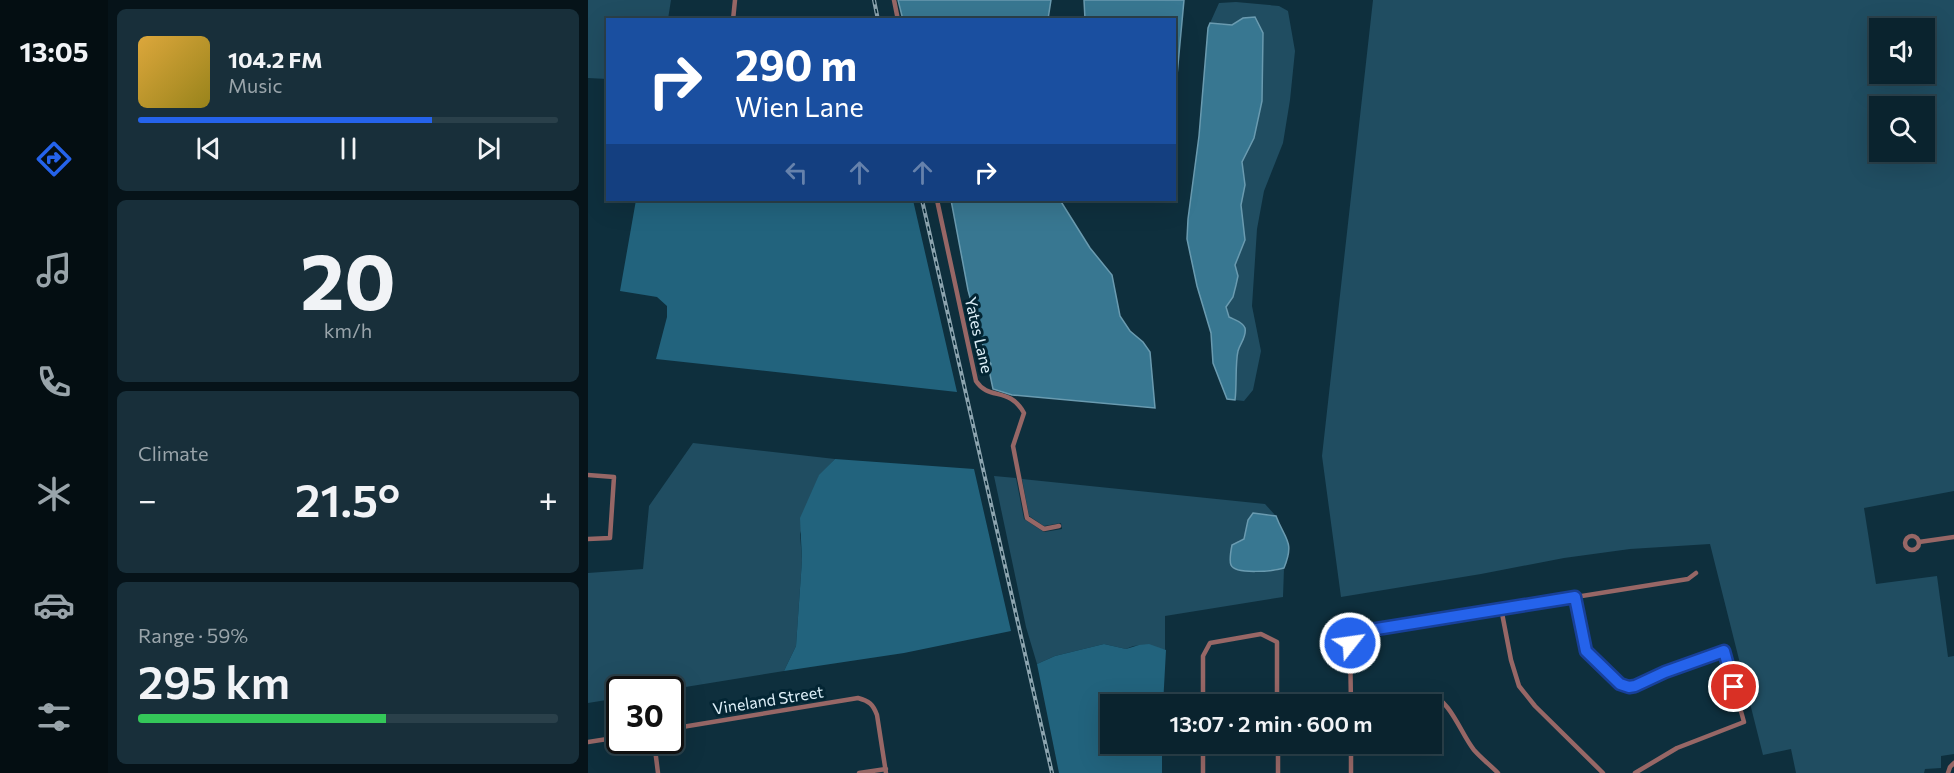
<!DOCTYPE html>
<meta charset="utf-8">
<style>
body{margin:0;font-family:Commissioner,sans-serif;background:#182f3a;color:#f1f3f6;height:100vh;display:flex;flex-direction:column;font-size:22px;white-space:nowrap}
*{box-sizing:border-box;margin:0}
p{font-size:20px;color:#99a4aa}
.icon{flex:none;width:33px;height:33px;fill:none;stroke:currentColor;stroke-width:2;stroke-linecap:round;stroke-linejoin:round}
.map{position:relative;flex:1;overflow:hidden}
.side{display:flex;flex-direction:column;gap:9px;padding:9px;background:#061319;width:480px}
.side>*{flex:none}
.banner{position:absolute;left:18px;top:18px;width:570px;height:183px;border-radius:0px;box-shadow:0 6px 24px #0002,0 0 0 2px #2a404a;background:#1a4fa0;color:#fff;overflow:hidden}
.buttons{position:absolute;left:1281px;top:18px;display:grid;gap:12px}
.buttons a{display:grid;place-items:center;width:66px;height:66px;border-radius:0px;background:#0a232e;box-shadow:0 6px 24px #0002,0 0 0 2px #2a404a;font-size:30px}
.speed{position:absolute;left:18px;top:676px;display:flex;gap:12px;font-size:30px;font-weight:700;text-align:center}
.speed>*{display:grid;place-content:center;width:78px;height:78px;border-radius:50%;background:#0a232e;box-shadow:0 6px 24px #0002,0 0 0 2px #2a404a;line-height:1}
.speed .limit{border:3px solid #111;border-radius:9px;background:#fff;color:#111}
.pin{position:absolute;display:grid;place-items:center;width:51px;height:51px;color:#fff;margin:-26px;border:3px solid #fff;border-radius:50%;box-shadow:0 2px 6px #0007}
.me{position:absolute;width:66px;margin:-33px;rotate:60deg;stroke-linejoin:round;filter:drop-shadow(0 0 4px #0008)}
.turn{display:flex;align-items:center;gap:21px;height:126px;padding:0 30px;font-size:27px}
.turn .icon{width:78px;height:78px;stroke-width:2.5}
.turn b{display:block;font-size:42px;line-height:51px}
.lanes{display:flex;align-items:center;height:57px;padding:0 30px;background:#0003;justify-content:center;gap:30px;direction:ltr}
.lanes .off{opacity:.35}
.big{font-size:45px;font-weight:600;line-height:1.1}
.side .card{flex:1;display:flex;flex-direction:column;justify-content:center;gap:9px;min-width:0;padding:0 21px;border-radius:9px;background:#182f3a}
.side .dial{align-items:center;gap:0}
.dial b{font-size:78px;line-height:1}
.song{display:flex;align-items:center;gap:18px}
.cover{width:72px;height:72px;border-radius:9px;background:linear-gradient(135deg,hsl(40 70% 55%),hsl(50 70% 35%))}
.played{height:6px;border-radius:3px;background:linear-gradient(90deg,#2563eb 70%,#2a404a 70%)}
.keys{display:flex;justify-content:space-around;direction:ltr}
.heat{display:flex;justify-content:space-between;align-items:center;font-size:33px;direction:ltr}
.charge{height:9px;border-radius:4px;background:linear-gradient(90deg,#34c759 59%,#2a404a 0)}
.trip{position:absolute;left:512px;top:694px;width:342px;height:60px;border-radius:0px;background:#0a232e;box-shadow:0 6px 24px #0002,0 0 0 2px #2a404a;font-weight:600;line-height:60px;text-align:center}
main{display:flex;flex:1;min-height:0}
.menu{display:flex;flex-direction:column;width:108px;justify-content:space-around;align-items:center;background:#040e12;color:#99a4aa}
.menu .icon{width:42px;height:42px}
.menu .current{color:#2563eb}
.menu b{font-size:27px;color:#f1f3f6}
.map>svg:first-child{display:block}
.green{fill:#204d61;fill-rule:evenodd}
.forest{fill:#22637d}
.water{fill:#387791;stroke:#6a9bb0;stroke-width:1.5}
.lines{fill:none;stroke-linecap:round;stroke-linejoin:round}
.street{stroke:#976766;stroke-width:4.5}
.rail-casing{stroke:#8ca4af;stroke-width:4}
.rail{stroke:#032533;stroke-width:1.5;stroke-dasharray:4.5;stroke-linecap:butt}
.route-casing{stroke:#184099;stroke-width:15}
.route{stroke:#2563eb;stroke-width:10}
.labels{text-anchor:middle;stroke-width:6;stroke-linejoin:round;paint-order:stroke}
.street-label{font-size:16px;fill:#ddeff8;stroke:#032533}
</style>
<main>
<nav class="menu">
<b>13:05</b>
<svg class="icon current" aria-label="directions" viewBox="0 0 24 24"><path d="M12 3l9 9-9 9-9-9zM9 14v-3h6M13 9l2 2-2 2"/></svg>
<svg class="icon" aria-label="music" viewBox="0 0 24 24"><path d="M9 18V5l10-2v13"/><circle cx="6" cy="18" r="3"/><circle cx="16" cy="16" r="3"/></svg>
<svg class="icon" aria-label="phone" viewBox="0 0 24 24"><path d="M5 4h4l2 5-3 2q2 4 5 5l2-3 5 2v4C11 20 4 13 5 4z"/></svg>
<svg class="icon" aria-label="climate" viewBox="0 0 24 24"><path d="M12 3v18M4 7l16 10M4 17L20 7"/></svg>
<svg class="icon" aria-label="car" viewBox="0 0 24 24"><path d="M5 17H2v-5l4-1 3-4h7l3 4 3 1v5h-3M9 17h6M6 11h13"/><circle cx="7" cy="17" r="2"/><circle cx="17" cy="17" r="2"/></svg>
<svg class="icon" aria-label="filters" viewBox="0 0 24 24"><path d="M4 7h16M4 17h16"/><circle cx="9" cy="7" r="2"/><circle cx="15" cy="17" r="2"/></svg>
</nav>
<section class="side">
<div class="card">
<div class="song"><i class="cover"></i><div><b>104.2 FM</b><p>Music</p></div></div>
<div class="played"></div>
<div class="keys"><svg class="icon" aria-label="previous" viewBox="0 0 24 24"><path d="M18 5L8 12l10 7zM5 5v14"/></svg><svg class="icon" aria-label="pause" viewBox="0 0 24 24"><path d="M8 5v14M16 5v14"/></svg><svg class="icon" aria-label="next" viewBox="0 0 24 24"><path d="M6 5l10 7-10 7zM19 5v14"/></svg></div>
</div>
<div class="card dial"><b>20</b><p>km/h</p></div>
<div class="card"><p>Climate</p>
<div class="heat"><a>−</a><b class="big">21.5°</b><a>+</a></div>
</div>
<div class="card"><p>Range · 59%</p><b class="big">295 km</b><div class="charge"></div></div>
</section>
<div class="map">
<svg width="1366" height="773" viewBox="0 0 1366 773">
<rect width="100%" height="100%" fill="#0e2f3d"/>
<g class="green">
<path d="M0,0H83L80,19L20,20L19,79L0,78Z"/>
<path d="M785,0H1366V491L1276,508L1288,584L1349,576L1360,657L1366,656V754L1353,756V768L1337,769L1336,773H1208L1203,749L1175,755L1122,544L1042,549L976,558L893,574L753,597L734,456ZM1292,28H1336V74H1292ZM1292,106H1336V152H1292Z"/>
<path d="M648,2L691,6L700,11L707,51L702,100L695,143L676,191L669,229L664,306L673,351L665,390L656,401L647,400L649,355L654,323L641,317L638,307L645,297L650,276L647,265L656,240L653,205L657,185L654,162L666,138L674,101L675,33L655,19L644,25L622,23L631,3Z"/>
<path d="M105,443L247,459L231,476L212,534L214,560L208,646L196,671L79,690H32L31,698L0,703V573L55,569L61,506Z"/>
<path d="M406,476L428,478L436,519L456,532L474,529L473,523L456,526L441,516L434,479L677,504L687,515L665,514L660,521L656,539L650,541L652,570L687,571L696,568L695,597L577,616V650C564,646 551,642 538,649L516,644L467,656L449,664L438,627Z"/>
</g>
<g class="forest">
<path d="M48,200H325L369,392L68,359L79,317V306L69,297L32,291Z"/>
<path d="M247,459L386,469L423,631L316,653L196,671L208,646L214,560L212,518L231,475Z"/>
<path d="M516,644L538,649L551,645L561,644L578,650L575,705H522V744H574V773H471L449,664L467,656Z"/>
</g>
<g class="water">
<path d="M310,0H463L460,19L315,20Z"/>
<path d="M496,0H596L587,97L586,20L497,19Z"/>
<path d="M667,17L675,33L674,101L666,138L654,162L657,185L653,205L657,240L647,265L650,276L648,285L645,297L638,307L641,317C647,320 655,322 657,328C659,337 652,343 650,351C647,364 649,385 647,400L639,399L625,363L623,333L609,286L599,239L600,219L611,136L620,28L622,23L644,25L655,18Z"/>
<path d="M363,200H472L502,248L524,275L532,316L542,331L555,342L562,352L567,408L424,395L405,389L401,370L403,364L398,357L380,290Z"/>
<path d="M665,513L688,516C697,540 707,541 696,568C687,571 647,575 643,565C641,560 643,550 644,545L656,539L660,520Z"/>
</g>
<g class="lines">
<g class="street">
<path d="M306,0L310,20"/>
<path d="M145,20L147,0"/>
<path d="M349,200L388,381C401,401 421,386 436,413L425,446L439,518L456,529L471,526"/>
<path d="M0,475L26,477L22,538L0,539"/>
<circle cx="1324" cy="543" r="7"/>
<path d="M1331,542L1366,537"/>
<path d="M988,597L998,651L1032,684L1041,687L1048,686L1077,672L1136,651L1156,722L1089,748L1047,773"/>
<path d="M913,608L923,660L931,686L947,706L1015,773"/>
<path d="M615,705V656L622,643L673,634L689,642V705"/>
<path d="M763,705L762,643L770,632L1100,579L1108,573"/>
<path d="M777,705L842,695C862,699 873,734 886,750C893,758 902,765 910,773"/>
<path d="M82,729L270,698C281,701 285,704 289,715L298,773"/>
<path d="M66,741L70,773"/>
<path d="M0,742L32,737"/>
<path d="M615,744V773"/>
<path d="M690,744V773"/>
<path d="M763,744V773"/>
<path d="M271,773L298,769"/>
<path d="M1360,773L1362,767L1366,763"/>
</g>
<defs>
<g id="rail">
<path d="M286,0L290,20"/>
<path d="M334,200L464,773"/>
</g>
</defs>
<use href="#rail" class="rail-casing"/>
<use href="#rail" class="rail"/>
</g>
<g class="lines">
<defs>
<path id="route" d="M762,643L770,632L987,597L998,651L1032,684L1041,687L1047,686L1077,672L1136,651L1146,687"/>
</defs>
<use href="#route" class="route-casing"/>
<use href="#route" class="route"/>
</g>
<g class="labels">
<g class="street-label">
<text transform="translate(391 335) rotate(77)" y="6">Yates Lane</text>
<text transform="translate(180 700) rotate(-9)" y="6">Vineland Street</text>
</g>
</g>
</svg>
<div class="buttons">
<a><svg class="icon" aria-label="sound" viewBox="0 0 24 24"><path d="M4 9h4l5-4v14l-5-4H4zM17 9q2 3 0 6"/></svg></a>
<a><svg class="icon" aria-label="search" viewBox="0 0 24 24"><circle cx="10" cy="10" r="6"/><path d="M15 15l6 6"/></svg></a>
</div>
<div class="speed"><div class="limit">30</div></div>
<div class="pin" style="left:1146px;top:687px;background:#d93025"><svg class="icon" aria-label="arrive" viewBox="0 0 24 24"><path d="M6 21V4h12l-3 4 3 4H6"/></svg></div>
<svg class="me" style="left:762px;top:643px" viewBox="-20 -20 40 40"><circle r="17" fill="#2563eb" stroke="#fff" stroke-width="3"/><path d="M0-11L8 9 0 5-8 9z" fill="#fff"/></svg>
<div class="trip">13:07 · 2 min · 600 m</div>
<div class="banner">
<div class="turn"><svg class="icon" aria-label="right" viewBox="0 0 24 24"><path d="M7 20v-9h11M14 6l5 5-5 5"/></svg><div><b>290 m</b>Wien Lane</div></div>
<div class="lanes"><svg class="icon off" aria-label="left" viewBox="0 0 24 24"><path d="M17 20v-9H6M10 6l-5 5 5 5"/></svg><svg class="icon off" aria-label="ahead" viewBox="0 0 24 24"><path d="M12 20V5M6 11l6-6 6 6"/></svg><svg class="icon off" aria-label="ahead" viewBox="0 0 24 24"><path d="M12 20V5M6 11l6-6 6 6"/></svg><svg class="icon" aria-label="right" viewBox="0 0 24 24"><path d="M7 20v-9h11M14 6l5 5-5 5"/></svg></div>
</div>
</div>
</main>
